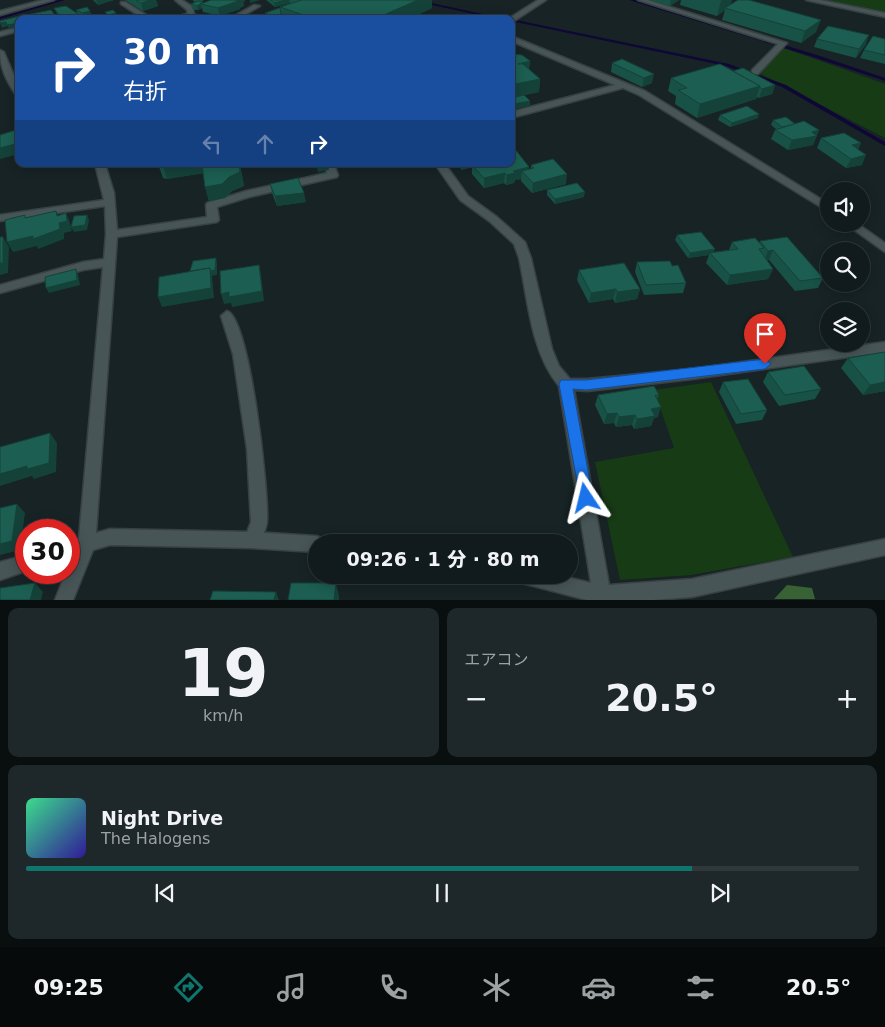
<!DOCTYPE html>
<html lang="ja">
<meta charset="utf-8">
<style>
body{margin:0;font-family:"DejaVu Sans","Noto Sans JP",sans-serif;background:#1e2729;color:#f1f3f6;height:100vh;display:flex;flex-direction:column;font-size:19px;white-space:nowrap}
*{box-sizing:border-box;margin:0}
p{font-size:16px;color:#9ca1a3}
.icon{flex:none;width:28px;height:28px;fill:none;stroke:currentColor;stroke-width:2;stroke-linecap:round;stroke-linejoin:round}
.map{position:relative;height:600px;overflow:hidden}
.panel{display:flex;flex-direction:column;gap:8px;padding:8px;background:#090e0f;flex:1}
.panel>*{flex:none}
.top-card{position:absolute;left:15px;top:15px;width:500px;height:152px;border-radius:10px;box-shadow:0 2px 12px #0003,0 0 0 1px #30383b;background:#1a4fa0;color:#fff;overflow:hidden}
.tools{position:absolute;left:820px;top:182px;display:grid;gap:10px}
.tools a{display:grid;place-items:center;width:50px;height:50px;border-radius:50%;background:#111a1c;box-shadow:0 2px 12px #0003,0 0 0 1px #30383b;font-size:25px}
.speed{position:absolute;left:15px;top:519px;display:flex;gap:10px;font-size:25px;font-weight:700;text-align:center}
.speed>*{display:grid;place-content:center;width:65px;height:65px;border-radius:50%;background:#111a1c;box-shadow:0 2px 12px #0003,0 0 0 1px #30383b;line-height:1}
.speed .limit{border:8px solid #d22;background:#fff;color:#111}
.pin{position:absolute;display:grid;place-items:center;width:42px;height:42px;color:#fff;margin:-51px -21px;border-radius:50% 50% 50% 0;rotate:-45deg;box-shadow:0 0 5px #0007}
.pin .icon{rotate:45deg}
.me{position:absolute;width:55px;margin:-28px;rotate:350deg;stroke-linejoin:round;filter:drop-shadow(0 0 4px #0008)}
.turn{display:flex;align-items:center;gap:18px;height:105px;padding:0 25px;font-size:22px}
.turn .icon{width:65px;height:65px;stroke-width:2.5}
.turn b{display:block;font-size:35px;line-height:42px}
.lanes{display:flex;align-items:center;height:48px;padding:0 25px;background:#0003;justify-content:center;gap:25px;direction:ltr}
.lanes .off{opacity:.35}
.big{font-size:38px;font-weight:800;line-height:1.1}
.panel .widget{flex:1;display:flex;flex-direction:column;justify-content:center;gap:8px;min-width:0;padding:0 18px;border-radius:10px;background:#1e2729}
.panel .dial{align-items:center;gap:0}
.dial b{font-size:65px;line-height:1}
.song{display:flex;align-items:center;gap:15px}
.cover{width:60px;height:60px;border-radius:8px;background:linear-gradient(135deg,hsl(150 70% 55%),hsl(250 70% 35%))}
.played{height:5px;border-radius:2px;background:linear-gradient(90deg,#0f766e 80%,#30383b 80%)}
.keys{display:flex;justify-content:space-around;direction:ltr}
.heat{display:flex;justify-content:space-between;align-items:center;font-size:28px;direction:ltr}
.panel .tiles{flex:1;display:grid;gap:8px;grid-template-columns:1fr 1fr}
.widget:last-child{grid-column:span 2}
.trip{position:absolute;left:308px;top:534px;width:270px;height:50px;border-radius:25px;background:#111a1c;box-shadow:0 2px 12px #0003,0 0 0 1px #30383b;font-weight:800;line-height:50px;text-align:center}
.dock{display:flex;height:80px;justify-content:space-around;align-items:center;background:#070a0b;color:#9ca1a3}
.dock .icon{width:35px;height:35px}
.dock .selected{color:#0f766e}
.dock b{font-size:22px;color:#f1f3f6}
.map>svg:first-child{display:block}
.green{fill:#173b14}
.forest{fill:#386134}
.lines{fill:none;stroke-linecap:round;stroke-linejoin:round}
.stream{fill:#0f0736;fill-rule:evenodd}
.lane-casing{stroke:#384042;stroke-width:3}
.street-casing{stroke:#384042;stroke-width:3}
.lane{fill:#475557;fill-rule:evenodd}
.street{fill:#475557;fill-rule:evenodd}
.wall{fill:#185146}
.shaded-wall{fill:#144239}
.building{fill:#1c5e51;stroke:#144239}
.route{fill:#1a73e8;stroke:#114b97}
</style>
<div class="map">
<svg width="885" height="600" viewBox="0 0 885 600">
<rect width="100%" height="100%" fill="#172325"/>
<g class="green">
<path d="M824,0H885V12Z"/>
<path d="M784,48L885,84V138L759,73Z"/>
<path d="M711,382L793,557L691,575L620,580L595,462L674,448L654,390Z"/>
</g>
<path class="forest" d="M787,585L812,588L815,599H774Z"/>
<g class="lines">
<g class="stream">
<path d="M59,0H65L0,19V17Z"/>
<path d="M409,0H417L506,19H497Z"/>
<path d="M629,0H635L817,55L885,78V81L813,57Z"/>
<path d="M511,19L729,64L786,85L885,142V146L782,87L726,66L511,21Z"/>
</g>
<defs>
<g id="lane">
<path d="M175,0H182L193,7L194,17H188L187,10Z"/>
<path d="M806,0H820L885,13V17Z"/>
<path d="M121,2H125L153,19H144L121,4Z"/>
<path d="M254,5L260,6L238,19H229Z"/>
<path d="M19,27V31L0,36V32Z"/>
<path d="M227,311C250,318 269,493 267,521C267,529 261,538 258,546L252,548L246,546L244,540L251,522L247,449L233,354L221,316Z"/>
</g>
<g id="street">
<path d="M43,0H54L0,15V11Z"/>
<path d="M538,0H546L514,21L508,19Z"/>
<path d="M638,0H648L787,43L758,74H752V70L778,44Z"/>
<path d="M191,13L205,19H174V17Z"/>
<path d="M511,36L645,91L829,204V212L639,95L623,88L511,118V112L615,85L511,41Z"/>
<path d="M0,50L4,52C9,66 19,82 19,96L16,95C6,80 0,68 0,50Z"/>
<path d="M95,164H105L114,193L117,230L207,217L206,205L207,203L246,191L327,173L324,164H334L338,175L337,177L249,197L217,207L219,220L217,222L117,237L96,533L110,529L252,532L316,536L322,538L324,542H316V552L252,548L110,545L93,550L73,600H55L66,572H69L73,556L69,557V541L79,538L103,267L83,270L0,293V285L83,262L104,259L106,234L105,206L0,221V215L104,200Z"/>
<path d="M435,164H445L468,196L497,217L525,242L531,258L552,349L559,366L570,379H587L692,369L885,342V352L692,379L587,391L574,390L609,585L692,579L885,539V555L692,597L653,600H587L514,581L511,575H558L591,583L559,386C531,353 528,300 519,258L514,244L489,221L460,200Z"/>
<path d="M846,224H858L885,243V252Z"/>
<path d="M26,555V571L0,580V562Z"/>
</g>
</defs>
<use href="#lane" class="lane-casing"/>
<use href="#street" class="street-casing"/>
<use href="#lane" class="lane"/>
<use href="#street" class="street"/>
</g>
<g class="wall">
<path d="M93,0H114L98,5Z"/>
<path d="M125,0H156L158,6L143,11Z"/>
<path d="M193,0H204L201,2L204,3L211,0H244L245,1L243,2L244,6L240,8V9L220,16L203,12L202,8L198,10L192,9L191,4L196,2L193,1Z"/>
<path d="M266,0H432V8L409,19H270L266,17L265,13L290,4V3L275,7Z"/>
<path d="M649,0H679L670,6Z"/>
<path d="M681,0H732L730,5L816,32L801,43L722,20L725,10L717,16L680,5Z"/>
<path d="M54,8L77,13L76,10L92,15L85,17L78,14L80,18L76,19H60L56,12Z"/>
<path d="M817,39L866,44L856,58L814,47Z"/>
<path d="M885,39V64L860,58L864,50Z"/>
<path d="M511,54L530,61L529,69L540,79L539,92L524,95L530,105L514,109L511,106Z"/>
<path d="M622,59L652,83L642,87L611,72L612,63Z"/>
<path d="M733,71L775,85L772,94L759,98L757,97L756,99L697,118L675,104L676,96L668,91L671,78Z"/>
<path d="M720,115L758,118L730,127L718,120Z"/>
<path d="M773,120L795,124L819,130L813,145L788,150L771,139L775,130L776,129L771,125Z"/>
<path d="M821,138L861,143L858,149L862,165L846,168L817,148Z"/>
<path d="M158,164H240L244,186L232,191L225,198L209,201L205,187L203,173L167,179L163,178Z"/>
<path d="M457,164H511L529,169H531V165L566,184L532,193L521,181V179L515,180L514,183L506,185L504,183L484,188L472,174V167L462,170Z"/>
<path d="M270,184L306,202L277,206L272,193Z"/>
<path d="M547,190L584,197L555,204L547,195Z"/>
<path d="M677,235L714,252L729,250L732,242L759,243L760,241L823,278L818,288L795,291L769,260H767L773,269L768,279L727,285L706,263L709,255L688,258L675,240Z"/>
<path d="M637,262L672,266L686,283L683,293L644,295L635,272Z"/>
<path d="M579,270L640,289L637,299L615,303L613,299L589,303L577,280Z"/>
<path d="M885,352V391L863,395L841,368L848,358Z"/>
<path d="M768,372L821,389L815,399L779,406L763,382Z"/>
<path d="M723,382L767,410L762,420L736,424L719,392Z"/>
<path d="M598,395H659L657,399L658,417L654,418L651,426L634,429L632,425L616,427L614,423L604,424L595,405Z"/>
</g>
<g class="shaded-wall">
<path d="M96,0H114L98,5Z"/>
<path d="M150,0H156L158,6L143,11L141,3Z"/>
<path d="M238,0H244L245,1L243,2L244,6L240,8V9L220,16L218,8Z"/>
<path d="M250,0H260L250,3Z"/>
<path d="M286,0H289L290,3L275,7L274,3Z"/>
<path d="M418,0H432V8L409,19H386V14Z"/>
<path d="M671,0H679L670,6Z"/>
<path d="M722,0H732L730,6L725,8V10L717,16L721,1Z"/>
<path d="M201,4L202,8L198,10L197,6Z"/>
<path d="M90,11L92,15L85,17L83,13Z"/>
<path d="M116,13L118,17L109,19L108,15Z"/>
<path d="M78,14L80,18L76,19H61V18Z"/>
<path d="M281,14L282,19H274V17Z"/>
<path d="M55,15L57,19H37Z"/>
<path d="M821,20L816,32L801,43L805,31Z"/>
<path d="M6,22L8,26L2,28L0,23Z"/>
<path d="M19,23V27L9,29L7,25Z"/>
<path d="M869,35L866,44L856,58L859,49Z"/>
<path d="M530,61L528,74L518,64Z"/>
<path d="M654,74L652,83L642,87L644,78Z"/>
<path d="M540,79L539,92L511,98V85Z"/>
<path d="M775,85L772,94L759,98L762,89Z"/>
<path d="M760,86L756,99L697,118L700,104Z"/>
<path d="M530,101V105L514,109V104Z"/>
<path d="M759,114L758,118L730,127L732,123Z"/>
<path d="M819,130L813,145L788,150L792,140Z"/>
<path d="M19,143V154L0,159V148Z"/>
<path d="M861,143L856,153L852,145Z"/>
<path d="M866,155L862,165L846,168L851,159Z"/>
<path d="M171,164H203L206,173L167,179L163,165Z"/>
<path d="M239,164H240L244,186L232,191L225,198L209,201L205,187Z"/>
<path d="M462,164H484L472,165V167L462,170Z"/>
<path d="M328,165L329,170L318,172L317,167Z"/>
<path d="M529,167L528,177L522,171L521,179L515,180L514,183L506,185L507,175L513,171Z"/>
<path d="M505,173L504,183L484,188V178Z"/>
<path d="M567,174L566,184L532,193L533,183Z"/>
<path d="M585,192L584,197L555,204V199Z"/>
<path d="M304,193L306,202L277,206L275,196Z"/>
<path d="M56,211L61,221L66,213L70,223L72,231L64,233V239L38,249L37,246L13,252L7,242L57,216Z"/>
<path d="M87,215L89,220L87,230L74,232L71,227Z"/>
<path d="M3,237L9,247L8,273L0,275V263Z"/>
<path d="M715,249L713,255L710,253L709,255L688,258L690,253Z"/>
<path d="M773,250L769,260L764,261L768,251Z"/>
<path d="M216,258L217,264V275L212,276L214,298L162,307L158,297Z"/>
<path d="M259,265L261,275L264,301L232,307L231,303L224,304L221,294Z"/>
<path d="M76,269L78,274L80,285L49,293L46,288Z"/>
<path d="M773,269L768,279L727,285L730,275Z"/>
<path d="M616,289L613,299L589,303L591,293Z"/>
<path d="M640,289L637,299L615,303L617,292Z"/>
<path d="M885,382V391L863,395L870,385Z"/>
<path d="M661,407L658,417L654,418L651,426L634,429L637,419L651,409Z"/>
<path d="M617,413L614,423L604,424L607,414Z"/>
<path d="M635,415L632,425L616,427L619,417Z"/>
<path d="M50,433L57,443L56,472L34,479L32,476L0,486V474Z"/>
<path d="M17,504L25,513L20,550L0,555V544Z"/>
<path d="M35,583L43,592L41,600H30Z"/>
<path d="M336,583L339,596V600H334Z"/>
<path d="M276,592L279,600H274Z"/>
</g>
<g class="building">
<path d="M136,0H150L141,3Z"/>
<path d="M211,0H238L236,1H238L218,8L201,4Z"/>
<path d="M271,0H286L274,3Z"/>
<path d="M302,0H418L386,14L396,19H315L280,7Z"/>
<path d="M738,0H749L821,20L805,31L725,8Z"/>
<path d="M198,1L203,2L197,6L191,4Z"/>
<path d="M66,6L78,14L61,18L54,8Z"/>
<path d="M87,7L90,11L83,13L76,10Z"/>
<path d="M280,8L281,14L274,17L265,13Z"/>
<path d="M51,10L55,15L37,19H28L26,15Z"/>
<path d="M113,10L116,13L108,15L105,12Z"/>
<path d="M23,15L25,19H19V23L7,25L6,22L0,23V21Z"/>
<path d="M828,26L869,35L859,49L817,39Z"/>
<path d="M873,36L885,39V55L864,50Z"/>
<path d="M511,54L522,55L530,61L518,64H523L540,79L511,85Z"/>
<path d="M622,59L654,74L644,78L612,63Z"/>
<path d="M720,64L760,86L700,104L678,90L687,88L671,78Z"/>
<path d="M743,68L775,85L762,89L760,88V86L733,71Z"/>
<path d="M524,95L530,101L514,104L511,101V98Z"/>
<path d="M747,106L759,114L732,123L720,115Z"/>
<path d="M786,117L795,124L782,127L773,120Z"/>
<path d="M804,121L819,130L812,132L817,136L792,140L775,130Z"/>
<path d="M19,129V143L0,148V135Z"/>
<path d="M844,133L861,143L852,145L866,155L851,159L821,138Z"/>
<path d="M515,149L529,167L513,171L515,173L507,175L505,173L484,178L472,165L477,164H511V150Z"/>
<path d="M553,159L567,174L533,183L522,171L534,168L531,165Z"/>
<path d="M158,164H171L163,165Z"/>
<path d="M202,164H239L240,172L229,177L222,184L205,187Z"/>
<path d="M316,164H328V165L317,167Z"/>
<path d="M298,178L304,193L275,196L270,184Z"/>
<path d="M577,183L585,192L555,199L547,190Z"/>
<path d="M56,211L57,216L66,213L67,221L59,223L60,229L33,239V236L7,242L5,220L25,215V218Z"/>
<path d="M87,215L85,225L71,227L74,216Z"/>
<path d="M701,232L715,249L690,253L677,235Z"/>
<rect x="0" y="237" width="3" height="26"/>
<path d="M787,237L823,278L800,281L773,250L768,251L760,241Z"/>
<path d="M755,238L764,248L759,249L773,269L730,275L710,253L738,249L732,242Z"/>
<path d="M216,258L215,270L211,271L210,268L190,271L193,261Z"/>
<path d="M670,261L672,266L678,265L686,283L646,285L637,262Z"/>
<path d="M624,263L640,289L617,292L616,289L591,293L579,270Z"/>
<path d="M259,265L262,291L229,297V292L221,294L220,271Z"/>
<path d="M210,268L211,288L158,297L159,277Z"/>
<path d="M76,269L77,280L46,288L45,277Z"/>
<path d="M885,352V382L870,385L848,358Z"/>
<path d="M804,366L821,389L785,395L768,372Z"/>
<path d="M748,379L767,410L741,414L723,382Z"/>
<path d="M654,386L659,395H655L661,407L651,409L655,416L637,419L635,415L619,417L617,413L607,414L598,395Z"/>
<path d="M50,433L49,463L27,469V466L0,474V447Z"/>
<path d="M17,504L12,541L0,544V508Z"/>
<path d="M35,583L30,600H0V588Z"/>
<path d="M291,583H336L334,600H288Z"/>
<path d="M213,591L276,592L274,600H210Z"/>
</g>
<path class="route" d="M765,359L771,364L765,369L586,390L573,389L593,498L591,503L586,505L581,503L559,384L561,380H586Z"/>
</svg>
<div class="tools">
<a><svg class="icon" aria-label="sound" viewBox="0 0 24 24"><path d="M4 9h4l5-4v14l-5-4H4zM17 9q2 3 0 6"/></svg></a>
<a><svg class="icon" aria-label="search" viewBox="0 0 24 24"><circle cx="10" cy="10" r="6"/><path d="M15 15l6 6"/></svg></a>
<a><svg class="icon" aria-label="layers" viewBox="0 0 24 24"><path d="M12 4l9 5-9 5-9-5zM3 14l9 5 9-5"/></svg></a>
</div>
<div class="speed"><div class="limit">30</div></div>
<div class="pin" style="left:765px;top:364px;background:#d93025"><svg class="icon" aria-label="arrive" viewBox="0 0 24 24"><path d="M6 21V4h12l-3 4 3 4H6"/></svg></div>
<svg class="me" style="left:586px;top:498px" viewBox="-20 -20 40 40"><path d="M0-17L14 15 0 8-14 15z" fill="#1a73e8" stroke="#fff" stroke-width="4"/></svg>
<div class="trip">09:26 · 1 分 · 80 m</div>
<div class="top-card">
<div class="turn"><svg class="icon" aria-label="right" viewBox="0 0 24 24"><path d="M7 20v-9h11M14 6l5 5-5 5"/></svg><div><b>30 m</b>右折</div></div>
<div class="lanes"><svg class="icon off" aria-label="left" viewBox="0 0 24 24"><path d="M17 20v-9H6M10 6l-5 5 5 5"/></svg><svg class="icon off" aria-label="ahead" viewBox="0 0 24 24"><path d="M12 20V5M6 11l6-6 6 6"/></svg><svg class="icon" aria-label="right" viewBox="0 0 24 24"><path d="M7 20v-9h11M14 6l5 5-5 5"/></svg></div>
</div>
</div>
<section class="panel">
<div class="tiles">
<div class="widget dial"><b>19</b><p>km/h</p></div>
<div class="widget"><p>エアコン</p>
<div class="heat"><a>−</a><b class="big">20.5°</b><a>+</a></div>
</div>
<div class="widget">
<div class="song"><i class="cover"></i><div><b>Night Drive</b><p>The Halogens</p></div></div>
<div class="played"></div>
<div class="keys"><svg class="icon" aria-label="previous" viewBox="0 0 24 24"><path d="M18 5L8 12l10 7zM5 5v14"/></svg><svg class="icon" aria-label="pause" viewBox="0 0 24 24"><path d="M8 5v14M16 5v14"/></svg><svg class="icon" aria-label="next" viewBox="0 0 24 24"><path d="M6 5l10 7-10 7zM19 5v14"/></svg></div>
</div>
</div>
</section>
<nav class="dock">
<b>09:25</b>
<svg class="icon selected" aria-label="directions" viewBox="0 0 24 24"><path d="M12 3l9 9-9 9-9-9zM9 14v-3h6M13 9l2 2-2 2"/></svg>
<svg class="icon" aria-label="music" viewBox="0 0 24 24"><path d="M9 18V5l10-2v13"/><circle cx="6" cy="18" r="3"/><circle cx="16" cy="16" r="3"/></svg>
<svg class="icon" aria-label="phone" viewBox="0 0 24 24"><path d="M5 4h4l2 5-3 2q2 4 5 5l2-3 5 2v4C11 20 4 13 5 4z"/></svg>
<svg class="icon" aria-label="climate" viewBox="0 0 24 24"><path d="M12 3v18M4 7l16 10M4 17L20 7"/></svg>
<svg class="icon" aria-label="car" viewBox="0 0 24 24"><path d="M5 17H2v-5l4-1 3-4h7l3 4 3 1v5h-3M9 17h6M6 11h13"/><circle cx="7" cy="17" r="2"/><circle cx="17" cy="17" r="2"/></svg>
<svg class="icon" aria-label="filters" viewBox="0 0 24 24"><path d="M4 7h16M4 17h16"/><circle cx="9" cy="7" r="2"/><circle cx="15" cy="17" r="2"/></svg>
<b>20.5°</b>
</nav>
